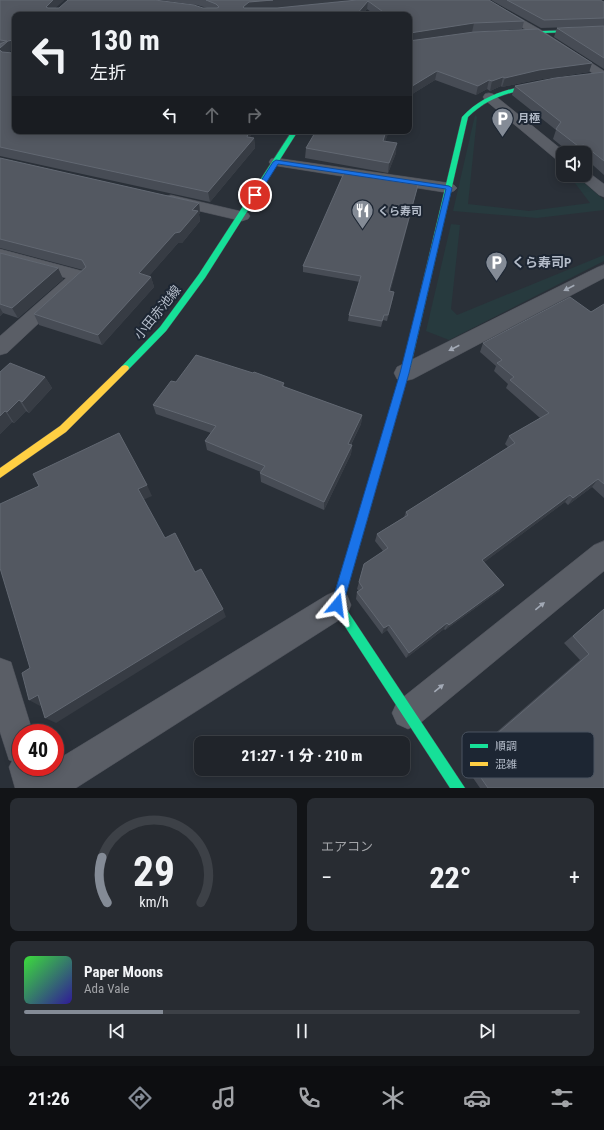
<!DOCTYPE html>
<html lang="ja">
<meta charset="utf-8">
<style>
body{margin:0;font-family:"Roboto Condensed","Noto Sans JP",sans-serif;background:#282c32;color:#f1f3f6;height:100vh;display:flex;flex-direction:column;font-size:15px;white-space:nowrap}
*{box-sizing:border-box;margin:0}
p{font-size:13px;color:#a2a4a8}
.icon{flex:none;width:22px;height:22px;fill:none;stroke:currentColor;stroke-width:2;stroke-linecap:round;stroke-linejoin:round}
.map{position:relative;height:788px;overflow:hidden}
.drawer{display:flex;flex-direction:column;gap:10px;padding:10px;background:#121417;flex:1}
.drawer>*{flex:none}
.hud{position:absolute;left:12px;top:12px;width:400px;height:122px;border-radius:8px;box-shadow:0 2px 10px #0003,0 0 0 1px #3d4147;background:#20242a;color:#f1f3f6;overflow:hidden}
.fabs{position:absolute;left:556px;top:146px;display:grid;gap:8px}
.fabs a{display:grid;place-items:center;width:36px;height:36px;border-radius:8px;background:#20242a;box-shadow:0 2px 10px #0003,0 0 0 1px #3d4147;font-size:20px}
.speed{position:absolute;left:12px;top:724px;display:flex;gap:8px;font-size:20px;font-weight:700;text-align:center}
.speed>*{display:grid;place-content:center;width:52px;height:52px;border-radius:50%;background:#20242a;box-shadow:0 2px 10px #0003,0 0 0 1px #3d4147;line-height:1}
.speed .limit{border:6px solid #d22;background:#fff;color:#111}
.pin{position:absolute;display:grid;place-items:center;width:34px;height:34px;color:#fff;margin:-17px;border:2px solid #fff;border-radius:50%;box-shadow:0 1px 4px #0007}
.me{position:absolute;width:44px;margin:-22px;rotate:16deg;stroke-linejoin:round;filter:drop-shadow(0 0 3px #0008)}
.turn{display:flex;align-items:center;gap:14px;height:84px;padding:0 12px;font-size:18px}
.turn .icon{width:52px;height:52px;stroke-width:2.5}
.turn b{display:block;font-size:28px;line-height:34px}
.lanes{display:flex;align-items:center;height:38px;padding:0 12px;background:#0003;justify-content:center;gap:20px;direction:ltr}
.lanes .off{opacity:.35}
.big{font-size:30px;font-weight:800;line-height:1.1}
.drawer .card{flex:1;display:flex;flex-direction:column;justify-content:center;gap:6px;min-width:0;padding:0 14px;border-radius:8px;background:#282c32}
.drawer .dial{align-items:center;gap:0}
.dial svg{height:104px;overflow:visible;fill:none;stroke:#3d4147;stroke-width:7;stroke-linecap:round;text-anchor:middle}
.dial text{fill:#f1f3f6;stroke:none}
.song{display:flex;align-items:center;gap:12px}
.cover{width:48px;height:48px;border-radius:6px;background:linear-gradient(135deg,hsl(120 70% 55%),hsl(250 70% 35%))}
.played{height:4px;border-radius:2px;background:linear-gradient(90deg,#848b96 25%,#3d4147 25%)}
.keys{display:flex;justify-content:space-around;direction:ltr}
.heat{display:flex;justify-content:space-between;align-items:center;font-size:22px;direction:ltr}
.drawer .tiles{flex:1;display:grid;gap:10px;grid-template-columns:1fr 1fr}
.card:last-child{grid-column:span 2}
.trip{position:absolute;left:194px;top:736px;width:216px;height:40px;border-radius:8px;background:#20242a;box-shadow:0 2px 10px #0003,0 0 0 1px #3d4147;font-weight:800;line-height:40px;text-align:center}
.dock{display:flex;height:64px;justify-content:space-around;align-items:center;background:#0d0e11;color:#a2a4a8}
.dock .icon{width:28px;height:28px}
.dock .active{color:#848b96}
.dock b{font-size:18px;color:#f1f3f6}
.map>svg:first-child{display:block}
.green{fill:#273a3e}
.lines{fill:none;stroke-linecap:round;stroke-linejoin:round}
.street-casing{stroke:#484c55;stroke-width:1}
.fast-casing{stroke:#484c55;stroke-width:1}
.slow-casing{stroke:#484c55;stroke-width:1}
.street{fill:#5a5e66;fill-rule:evenodd}
.fast{fill:#16e098;fill-rule:evenodd}
.slow{fill:#ffcf43;fill-rule:evenodd}
.wall{fill:#474c55;fill-rule:evenodd}
.shaded-wall{fill:#373c44}
.building{fill:#535861;stroke:#626872}
.oneway{fill:#a2a9b5}
.route{fill:#1a73e8;stroke:#114b97}
.labels{text-anchor:middle;stroke-width:4;stroke-linejoin:round;paint-order:stroke}
.far-poi-label{font-size:11px;font-weight:bold;fill:#b4bcc9;stroke:#1d2633;text-anchor:start}
.poi-label{font-size:13px;font-weight:bold;fill:#b4bcc9;stroke:#1d2633;text-anchor:start}
.street-label{font-size:13px;fill:#b4bcc9;stroke:#1d2633}
.key{fill:#1d2633;stroke:#4a5360;stroke-width:1}
.key-label{font-size:11px;fill:#b4bcc9}
</style>
<div class="map">
<svg width="604" height="788" viewBox="0 0 604 788">
<rect width="100%" height="100%" fill="#2a3038"/>
<g class="green">
<path d="M475,115L477,117L468,204L529,211L590,203L569,175H575L604,200V210L537,218L453,211Z"/>
<path d="M451,224L460,225L451,309L457,315L604,255V261L449,340L426,331Z"/>
</g>
<g class="lines">
<defs>
<g id="street">
<path d="M476,0H488L541,30L604,71V80L600,78L533,34Z"/>
<path d="M489,93L493,94L566,153H563V162L558,161L485,100L483,97L485,94Z"/>
<path d="M276,158L449,183L454,185L457,188L454,191L449,193L271,165L269,162L271,159Z"/>
<path d="M585,171L588,172L604,184V197L599,195L576,175H585Z"/>
<path d="M171,195L248,213L250,216L248,219L242,221L165,203L163,200L165,197Z"/>
<path d="M0,249L86,272L89,276L7,353L0,355V336L66,278L0,260Z"/>
<path d="M604,265V278L413,379L405,381L397,379L394,373L397,367L598,267Z"/>
<path d="M604,541V571L419,724L408,729L397,724L392,713L397,702L594,545Z"/>
<path d="M337,591L347,595L351,605L347,615L76,788H15L9,767L12,761L9,760L0,732V658L11,662L33,733H21V767H43V769L46,767H55V761L327,595Z"/>
</g>
<g id="fast">
<path d="M604,29V31L513,34L511,33L513,32Z"/>
<path d="M544,83H546V85C514,92 492,94 468,117L411,365L407,368L404,367L403,365L462,117C484,93 514,87 544,83Z"/>
<path d="M292,131H298L205,278L166,331L128,370H122L121,368L122,366L160,327L199,274Z"/>
<path d="M362,515L366,517L367,520L343,604L465,788H450L331,605L357,520L358,517Z"/>
</g>
<g id="slow">
<path d="M407,362L411,365L367,520L366,523L362,525L358,523L357,520L403,365Z"/>
<path d="M125,365L128,366L129,368L128,370L66,432L0,478V468L60,426L122,366Z"/>
</g>
</defs>
<use href="#street" class="street-casing"/>
<use href="#fast" class="fast-casing"/>
<use href="#slow" class="slow-casing"/>
<use href="#street" class="street"/>
<use href="#fast" class="fast"/>
<use href="#slow" class="slow"/>
</g>
<g class="wall">
<path d="M0,0H64L55,8H207L197,5L160,0H350L271,8H277L357,0L524,21L522,29L472,32L411,41L592,63L589,72L536,80L502,87L501,86L490,91L487,89L476,95L435,80L409,96V15H375L367,9L362,15H15V131H252L250,137L254,138L255,148L210,202L0,156ZM13,49V53H8L11,50Z"/>
<path d="M491,0H600L604,2V26L541,28Z"/>
<path d="M604,26V69L554,37L557,28Z"/>
<path d="M604,72V175L585,158V153H570L553,139L556,130L512,95L515,86Z"/>
<path d="M389,131L385,141L396,153L388,173L305,158L306,148Z"/>
<path d="M0,158L199,203L200,213L199,214L200,221L182,243H178L149,276L151,277L154,287L102,345L39,325L34,314L83,270L0,248Z"/>
<path d="M418,185L390,291L393,298L387,321L383,320L381,327L348,321L349,315L360,282L303,272V266Z"/>
<path d="M0,253L58,268L63,279L18,318L3,313L0,316Z"/>
<path d="M604,304V498L592,487L568,505L565,502L484,562L504,585L499,591L445,630L444,629L406,658L387,630L382,634L356,599L357,592L359,591L357,589L359,582L383,551L375,541L377,534L404,517L406,512L508,447L505,444L509,436L540,418L506,388L508,384L494,371L496,366L480,352L483,343L591,312Z"/>
<path d="M0,372L45,377L52,388L29,413L26,411L14,423L12,422L0,434Z"/>
<path d="M176,382L284,383V387L362,415L361,424L351,445H352L351,454L324,510L261,482L260,473L261,472L207,450L205,441L211,433L156,414L153,405Z"/>
<path d="M604,609V787L603,788H480L462,762L580,660L564,643Z"/>
</g>
<g class="shaded-wall">
<path d="M53,0H64L48,15L46,7Z"/>
<path d="M273,0H350L250,11L244,15L243,7L249,2Z"/>
<path d="M368,1L367,9L362,15H356Z"/>
<path d="M474,23L472,32L409,41L410,33Z"/>
<path d="M13,40L15,49L11,50L2,58L0,52V48L8,41Z"/>
<path d="M592,63L589,72L536,80L502,87L505,78L539,70Z"/>
<path d="M437,71L435,80L409,96V88Z"/>
<path d="M503,77L501,86L490,91L492,81Z"/>
<path d="M489,80L487,89L476,95L478,86Z"/>
<path d="M249,131H252L248,145L254,138L255,148L210,202L208,192L247,137Z"/>
<path d="M386,131H389L382,151L383,141Z"/>
<path d="M397,143L396,153L388,173L389,163Z"/>
<path d="M584,145L581,153H575L578,146Z"/>
<path d="M418,185L417,190L389,297V291Z"/>
<path d="M199,203L200,213L199,214L200,221L182,243H178L142,284L139,273Z"/>
<path d="M58,268L63,279L18,318L12,308Z"/>
<path d="M151,277L154,287L102,345L98,335Z"/>
<path d="M394,292L393,298L387,321L388,315Z"/>
<path d="M0,308L3,313L0,316Z"/>
<path d="M45,377L52,388L29,413L22,402Z"/>
<path d="M19,400L26,411L14,423L7,412Z"/>
<path d="M5,411L12,422L0,434V416Z"/>
<path d="M362,415L361,424L347,452L348,444Z"/>
<path d="M352,445L351,454L324,510V502Z"/>
<path d="M598,479L592,487L568,505L573,498Z"/>
<path d="M147,485L152,496L143,500L138,489Z"/>
<path d="M570,495L565,502L478,567L482,560Z"/>
<path d="M504,585L499,591L445,630L449,625Z"/>
<path d="M223,609L226,617L56,723L45,718Z"/>
<path d="M447,623L444,629L406,658L409,653Z"/>
<path d="M389,625L387,630L382,634L384,628Z"/>
<path d="M38,695L48,701L40,706L29,700Z"/>
</g>
<g class="building">
<path d="M0,0H53L46,7L48,8H59L68,0H155L194,5L203,8H217L219,7L216,4L206,0H273L249,2L243,7L244,8H277L357,0H489L524,21L474,23L410,33L409,41L474,32L538,29L592,63L539,70L505,78L503,77L492,81L489,80L478,86L437,71L409,88V15H385L386,14L368,1L356,15H15V131H249L247,137L254,138L208,192L0,147V50L2,52L13,53V40L8,41L0,48V44L7,41L0,40Z"/>
<path d="M507,0H600L604,2V18L544,20Z"/>
<path d="M604,26V58L557,28Z"/>
<path d="M604,72V161L584,145L578,146L556,129L561,122L515,86L555,78Z"/>
<path d="M316,131H386L383,141L397,143L389,163L306,148Z"/>
<path d="M0,158L199,203L192,210L198,211L180,232L175,233L139,273L151,277L98,335L34,314L86,267L82,260L0,239Z"/>
<path d="M344,173L418,185L389,291L394,292L388,315H384L382,321L349,315L361,276L303,266Z"/>
<path d="M0,253L58,268L12,308L0,304Z"/>
<path d="M570,297L591,312L604,304V484L598,479L573,498L570,495L482,560L504,585L449,625L447,623L409,653L389,625L384,628L357,592L363,588L359,582L364,564L388,548L377,534L408,515L406,512L515,443L509,436L549,413L510,380L514,377L497,363L502,360L483,343Z"/>
<path d="M196,355L253,373L254,372L284,383L282,386L362,415L348,444L352,445L324,502L260,473L265,466L205,441L216,426L153,405L171,381L176,382Z"/>
<path d="M10,363L45,377L22,402L19,400L7,412L5,411L0,416V372Z"/>
<path d="M119,433L147,485L138,489L165,538L175,533L195,572L201,569L223,609L45,718L38,695L29,700L22,673L30,668L0,568V504L39,486L33,474Z"/>
<path d="M604,609V787L603,788H488L468,759L589,654L573,636Z"/>
</g>
<defs><path id="oneway-solid" d="M-6-.8H1V-3.2L6.5 0L1 3.2V.8H-6Z"/></defs>
<g class="oneway">
<use href="#oneway-solid" transform="translate(569 288) rotate(153)"/>
<use href="#oneway-solid" transform="translate(454 348) rotate(153)"/>
<use href="#oneway-solid" transform="translate(540 606) rotate(-39)"/>
<use href="#oneway-solid" transform="translate(439 688) rotate(-39)"/>
</g>
<path class="route" d="M276,160L449,186L452,188L409,373L343,605L341,610L337,611L332,610L331,605L400,373L446,189L278,164L258,196H253L252,195L273,162Z"/>
<defs>
<symbol id="parking-pin" viewBox="-11 -11 22 30"><path d="M0 17L-7.5 6A9.5 9.5 0 1 1 7.5 6Z" fill="#848b96" stroke="#1d2633"/><path d="M-3.5-5.5H1a3.5 3.5 0 0 1 0 7H-1V5.5H-3.5ZM-1-3.4V-.6H.8a1.4 1.4 0 0 0 0-2.8Z" fill="#fff"/></symbol>
<symbol id="restaurant-pin" viewBox="-11 -11 22 30"><path d="M0 17L-7.5 6A9.5 9.5 0 1 1 7.5 6Z" fill="#848b96" stroke="#1d2633"/><path d="M-5-6h1v4h1v-4h1v4h1v-4h1v5L-1.5 .5V6h-2V.5L-5-1ZM5-6V6H3V1.5H1.5Q1.5-4 5-6Z" fill="#fff"/></symbol>
</defs>
<g fill-rule="evenodd">
<use href="#parking-pin" x="490" y="106" width="25" height="34"/>
<use href="#restaurant-pin" x="350" y="198" width="25" height="34"/>
<use href="#parking-pin" x="484" y="250" width="25" height="34"/>
</g>
<g class="labels">
<g class="far-poi-label">
<text x="518" y="122">月極</text>
<text x="378" y="215">くら寿司</text>
</g>
<g class="poi-label">
<text x="512" y="267">くら寿司P</text>
</g>
<g class="street-label">
<text transform="translate(157 312) rotate(-51)" y="5">小田赤池線</text>
</g>
</g>
<rect x="462" y="732" width="132" height="46" rx="6" class="key"/>
<rect x="470" y="744" width="18" height="4" fill="#16e098"/>
<rect x="470" y="762" width="18" height="4" fill="#ffcf43"/>
<g class="key-label">
<text x="495" y="750">順調</text>
<text x="495" y="768">混雑</text>
</g>
</svg>
<div class="fabs">
<a><svg class="icon" aria-label="sound" viewBox="0 0 24 24"><path d="M4 9h4l5-4v14l-5-4H4zM17 9q2 3 0 6"/></svg></a>
</div>
<div class="speed"><div class="limit">40</div></div>
<div class="pin" style="left:255px;top:195px;background:#d93025"><svg class="icon" aria-label="arrive" viewBox="0 0 24 24"><path d="M6 21V4h12l-3 4 3 4H6"/></svg></div>
<svg class="me" style="left:337px;top:605px" viewBox="-20 -20 40 40"><path d="M0-17L14 15 0 8-14 15z" fill="#1a73e8" stroke="#fff" stroke-width="4"/></svg>
<div class="trip">21:27 · 1 分 · 210 m</div>
<div class="hud">
<div class="turn"><svg class="icon" aria-label="left" viewBox="0 0 24 24"><path d="M17 20v-9H6M10 6l-5 5 5 5"/></svg><div><b>130 m</b>左折</div></div>
<div class="lanes"><svg class="icon" aria-label="left" viewBox="0 0 24 24"><path d="M17 20v-9H6M10 6l-5 5 5 5"/></svg><svg class="icon off" aria-label="ahead" viewBox="0 0 24 24"><path d="M12 20V5M6 11l6-6 6 6"/></svg><svg class="icon off" aria-label="right" viewBox="0 0 24 24"><path d="M7 20v-9h11M14 6l5 5-5 5"/></svg></div>
</div>
</div>
<section class="drawer">
<div class="tiles">
<div class="card dial"><svg viewBox="0 0 100 80">
<path d="M14 69A42 42 0 1 1 86 69"/>
<path d="M14 69A42 42 0 0 1 10 34" stroke="#848b96"/>
<text x="50" y="56" font-size="32" font-weight="700">29</text>
<text x="50" y="72" font-size="11">km/h</text>
</svg></div>
<div class="card"><p>エアコン</p>
<div class="heat"><a>−</a><b class="big">22°</b><a>+</a></div>
</div>
<div class="card">
<div class="song"><i class="cover"></i><div><b>Paper Moons</b><p>Ada Vale</p></div></div>
<div class="played"></div>
<div class="keys"><svg class="icon" aria-label="previous" viewBox="0 0 24 24"><path d="M18 5L8 12l10 7zM5 5v14"/></svg><svg class="icon" aria-label="pause" viewBox="0 0 24 24"><path d="M8 5v14M16 5v14"/></svg><svg class="icon" aria-label="next" viewBox="0 0 24 24"><path d="M6 5l10 7-10 7zM19 5v14"/></svg></div>
</div>
</div>
</section>
<nav class="dock">
<b>21:26</b>
<svg class="icon active" aria-label="directions" viewBox="0 0 24 24"><path d="M12 3l9 9-9 9-9-9zM9 14v-3h6M13 9l2 2-2 2"/></svg>
<svg class="icon" aria-label="music" viewBox="0 0 24 24"><path d="M9 18V5l10-2v13"/><circle cx="6" cy="18" r="3"/><circle cx="16" cy="16" r="3"/></svg>
<svg class="icon" aria-label="phone" viewBox="0 0 24 24"><path d="M5 4h4l2 5-3 2q2 4 5 5l2-3 5 2v4C11 20 4 13 5 4z"/></svg>
<svg class="icon" aria-label="climate" viewBox="0 0 24 24"><path d="M12 3v18M4 7l16 10M4 17L20 7"/></svg>
<svg class="icon" aria-label="car" viewBox="0 0 24 24"><path d="M5 17H2v-5l4-1 3-4h7l3 4 3 1v5h-3M9 17h6M6 11h13"/><circle cx="7" cy="17" r="2"/><circle cx="17" cy="17" r="2"/></svg>
<svg class="icon" aria-label="filters" viewBox="0 0 24 24"><path d="M4 7h16M4 17h16"/><circle cx="9" cy="7" r="2"/><circle cx="15" cy="17" r="2"/></svg>
</nav>
